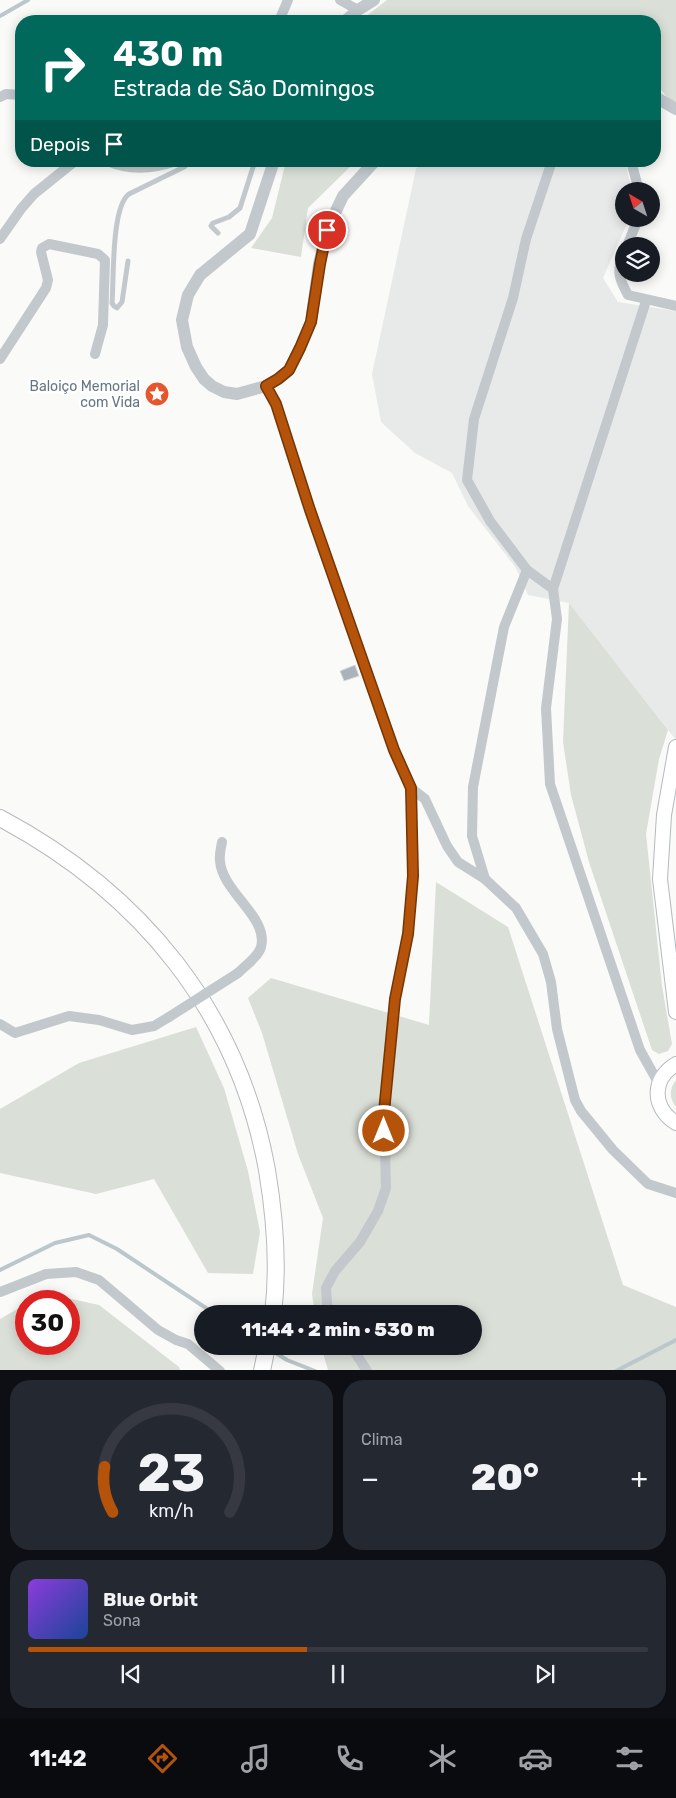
<!DOCTYPE html>
<html lang="pt">
<meta charset="utf-8">
<style>
body{margin:0;font-family:Rubik,sans-serif;background:#242831;color:#f1f3f6;height:100vh;display:flex;flex-direction:column;font-size:19px;white-space:nowrap}
*{box-sizing:border-box;margin:0}
p{font-size:16px;color:#9ea1a6}
.icon{flex:none;width:28px;height:28px;fill:none;stroke:currentColor;stroke-width:2;stroke-linecap:round;stroke-linejoin:round}
.map{position:relative;height:1370px;overflow:hidden}
.panel{display:flex;flex-direction:column;gap:10px;padding:10px;background:#0d0f14;flex:1}
.panel>*{flex:none}
.top-card{position:absolute;left:15px;top:15px;width:646px;height:152px;border-radius:20px;box-shadow:0 2px 12px #0003;background:#00695c;color:#fff;overflow:hidden}
.needle{width:32px;rotate:321deg}
.fabs{position:absolute;left:615px;top:182px;display:grid;gap:10px}
.fabs a{display:grid;place-items:center;width:45px;height:45px;border-radius:50%;background:#171b24;box-shadow:0 2px 12px #0003;font-size:25px}
.speed{position:absolute;left:15px;top:1290px;display:flex;gap:10px;font-size:25px;font-weight:700;text-align:center}
.speed>*{display:grid;place-content:center;width:65px;height:65px;border-radius:50%;background:#171b24;box-shadow:0 2px 12px #0003;line-height:1}
.speed .limit{border:8px solid #d22;background:#fff;color:#111}
.pin{position:absolute;display:grid;place-items:center;width:42px;height:42px;color:#fff;margin:-21px;border:2px solid #fff;border-radius:50%;box-shadow:0 1px 5px #0007}
.me{position:absolute;width:55px;margin:-28px;rotate:0deg;stroke-linejoin:round;filter:drop-shadow(0 0 4px #0008)}
.turn{display:flex;align-items:center;gap:18px;height:105px;padding:0 15px;font-size:22px}
.turn .icon{width:65px;height:65px;stroke-width:2.5}
.turn b{display:block;font-size:35px;line-height:42px}
.then{display:flex;align-items:center;height:48px;padding:0 15px;background:#0003;gap:10px;font-size:19px}
.big{font-size:38px;font-weight:800;line-height:1.1}
.panel .widget{flex:1;display:flex;flex-direction:column;justify-content:center;gap:8px;min-width:0;padding:0 18px;border-radius:20px;background:#242831}
.panel .dial{align-items:center;gap:0}
.dial svg{height:130px;overflow:visible;fill:none;stroke:#363941;stroke-width:7;stroke-linecap:round;text-anchor:middle}
.dial text{fill:#f1f3f6;stroke:none}
.song{display:flex;align-items:center;gap:15px}
.cover{width:60px;height:60px;border-radius:8px;background:linear-gradient(135deg,hsl(270 70% 55%),hsl(220 70% 35%))}
.played{height:5px;border-radius:2px;background:linear-gradient(90deg,#b45309 45%,#363941 45%)}
.keys{display:flex;justify-content:space-around;direction:ltr}
.heat{display:flex;justify-content:space-between;align-items:center;font-size:28px;direction:ltr}
.panel .tiles{flex:1;display:grid;gap:10px;grid-template-columns:1fr 1fr}
.widget:last-child{grid-column:span 2}
.trip{position:absolute;left:194px;top:1305px;width:288px;height:50px;border-radius:25px;background:#171b24;box-shadow:0 2px 12px #0003;font-weight:800;line-height:50px;text-align:center}
.tab-bar{display:flex;height:80px;justify-content:space-around;align-items:center;background:#090b0e;color:#9ea1a6}
.tab-bar .icon{width:35px;height:35px}
.tab-bar .active{color:#b45309}
.tab-bar b{font-size:22px;color:#f1f3f6}
.map>svg:first-child{display:block}
.built{fill:#e8e9e9}
.green{fill:#dadfd7}
.lines{fill:none;stroke-linecap:round;stroke-linejoin:round}
.stream{stroke:#bbc7cb;stroke-width:4}
.building{fill:#aab3b9;stroke:#dcdcda}
.secondary-casing{stroke:#b3babf;stroke-width:16}
.primary-casing{stroke:#b5babe;stroke-width:18}
.service{stroke:#c3c8cc;stroke-width:5}
.minor{stroke:#c3c8cc;stroke-width:10}
.tertiary{stroke:#c3c8cc;stroke-width:12}
.secondary{stroke:#fff;stroke-width:14}
.primary{stroke:#fff;stroke-width:16}
.minor-bridge{stroke:#c3c8cc;stroke-width:10}
.route-casing{stroke:#753606;stroke-width:12}
.route{stroke:#b45309;stroke-width:9}
.labels{text-anchor:middle;stroke-width:5;stroke-linejoin:round;paint-order:stroke}
.poi-label{font-size:14px;fill:#657683;stroke:#fff;text-anchor:end}
</style>
<div class="map">
<svg width="676" height="1371" viewBox="0 0 676 1371">
<rect width="100%" height="100%" fill="#fafaf8"/>
<path class="built" d="M423,161H625L632,191H624V219H629L603,278L618,302L676,311V740L569,603L528,595L516,568L468,506L452,473L415,453L381,422L372,374L416,169Z"/>
<g class="green">
<path d="M387,0H676V102L670,101L655,82V21H360Z"/>
<path d="M286,161H356L308,208L301,257L251,248L272,218Z"/>
<path d="M569,603L668,730L659,759L646,834L662,986L672,1044L668,1051L659,1054L652,1050L589,862L571,795L563,742Z"/>
<path d="M436,882L508,927L623,1285L676,1307V1370H328L321,1346H472V1314H315L312,1294L323,1218L298,1154L262,1033L248,998L271,978L429,1025Z"/>
<path d="M196,1027L224,1088L248,1171L260,1232L253,1274L208,1273L154,1179L96,1194L0,1173V1109L79,1063Z"/>
<path d="M676,1080V1107C669,1098 669,1089 676,1080Z"/>
<path d="M44,1293L99,1305L179,1367L180,1370H0V1319L26,1304V1344H69V1301H30Z"/>
</g>
<g class="lines">
<g class="stream">
<path d="M0,16L28,0"/>
<path d="M0,1270L55,1243L89,1235L117,1249L215,1314"/>
<path d="M276,1353L287,1360L315,1371"/>
<path d="M616,1371L676,1340"/>
</g>
</g>
<path class="building" d="M355,665L359,676L344,681L340,671Z"/>
<g class="lines">
<defs>
<g id="secondary">
<path d="M676,747L664,815L660,879L676,1012"/>
<path d="M676,1064C651,1079 652,1108 676,1123"/>
</g>
<g id="primary">
<path d="M0,818C141,893 238,1011 267,1170C275,1218 279,1266 273,1314"/>
<path d="M262,1371L267,1346"/>
</g>
</defs>
<use href="#secondary" class="secondary-casing"/>
<use href="#primary" class="primary-casing"/>
<g class="service">
<path d="M218,233L211,226L213,223L229,217L240,208L255,161"/>
<path d="M128,261L122,302L117,308L114,306L112,303C114,280 111,207 129,194L184,167L191,161"/>
</g>
<g class="minor">
<path d="M340,0L358,10"/>
<path d="M279,21L288,0"/>
<path d="M0,97L6,94L21,95"/>
<path d="M107,161C130,171 153,169 176,161"/>
<path d="M552,161L526,239L513,298L474,419L467,480L490,521L527,570L553,589L557,619L546,708L550,784L640,1050L659,1084"/>
<path d="M631,161L639,191"/>
<path d="M0,239L21,209L34,194L75,161"/>
<path d="M627,246L638,219"/>
<path d="M624,253C616,271 619,279 628,295L676,306"/>
<path d="M0,359L46,288L48,280L41,252L42,248L49,244L98,254L105,260L103,325L95,354"/>
<path d="M266,386L276,404L310,510L394,751L411,788L413,876L408,934L395,999L387,1075L384,1113L386,1188L378,1211L360,1242L335,1271L326,1288L327,1304L330,1314"/>
<path d="M553,589L646,301"/>
<path d="M411,788L425,799L447,846L458,862L485,879L516,908L543,954L551,982L557,1029L575,1100L581,1111L613,1150L648,1184L676,1193"/>
<path d="M222,842C221,848 219,855 220,861C222,892 269,917 261,947C258,957 245,966 238,973"/>
<path d="M485,879L472,836L473,787L504,627L527,570"/>
<path d="M0,1024L15,1033L69,1016L99,1020L132,1030L154,1026L169,1017"/>
<path d="M0,1292L46,1274L76,1272L99,1280L158,1330L176,1340L188,1344L220,1371"/>
<path d="M351,1346L367,1371"/>
</g>
<g class="tertiary">
<path d="M345,21L358,10L374,0"/>
<path d="M655,97L676,109"/>
<path d="M274,161L250,234L200,275L188,295L182,320L187,347L196,367L204,379L212,386L224,392L237,394L266,386L278,379L289,370L300,348L311,322L319,264L327,230L343,196L375,161"/>
</g>
<use href="#secondary" class="secondary"/>
<use href="#primary" class="primary"/>
<path class="minor-bridge" d="M169,1017L238,973"/>
</g>
<g class="lines">
<defs>
<path id="route" d="M327,230L320,264L311,322L300,348L289,370L278,379L266,386L276,404L310,510L394,750L411,788L413,876L408,934L395,999L384,1112V1131"/>
</defs>
<use href="#route" class="route-casing"/>
<use href="#route" class="route"/>
</g>
<defs>
<symbol id="sight-disc" viewBox="-11 -11 22 22"><circle r="9.5" fill="#e4572e" stroke="#fff"/><path d="M0-6L1.8-2.2L6-1.7L2.9 1.2L3.7 5.4L0 3.3L-3.7 5.4L-2.9 1.2L-6-1.7L-1.8-2.2Z" fill="#fff"/></symbol>
</defs>
<g fill-rule="evenodd">
<use href="#sight-disc" x="143" y="380" width="28" height="28"/>
</g>
<g class="labels">
<g class="poi-label">
<text x="140" y="391">Baloiço Memorial<tspan x="140" dy="16">com Vida</tspan></text>
</g>
</g>
</svg>
<div class="fabs">
<a><svg class="needle" viewBox="-14 -14 28 28"><path d="M0-13l5 13h-10z" fill="#e53935"/><path d="M0 13l5-13h-10z" fill="#9ea1a6"/></svg></a>
<a><svg class="icon" aria-label="layers" viewBox="0 0 24 24"><path d="M12 4l9 5-9 5-9-5zM3 14l9 5 9-5"/></svg></a>
</div>
<div class="speed"><div class="limit">30</div></div>
<div class="pin" style="left:327px;top:230px;background:#d93025"><svg class="icon" aria-label="arrive" viewBox="0 0 24 24"><path d="M6 21V4h12l-3 4 3 4H6"/></svg></div>
<svg class="me" style="left:384px;top:1131px" viewBox="-20 -20 40 40"><circle r="17" fill="#b45309" stroke="#fff" stroke-width="3"/><path d="M0-11L8 9 0 5-8 9z" fill="#fff"/></svg>
<div class="trip">11:44 · 2 min · 530 m</div>
<div class="top-card">
<div class="turn"><svg class="icon" aria-label="right" viewBox="0 0 24 24"><path d="M7 20v-9h11M14 6l5 5-5 5"/></svg><div><b>430 m</b>Estrada de São Domingos</div></div>
<div class="then">Depois<svg class="icon" aria-label="arrive" viewBox="0 0 24 24"><path d="M6 21V4h12l-3 4 3 4H6"/></svg></div>
</div>
</div>
<section class="panel">
<div class="tiles">
<div class="widget dial"><svg viewBox="0 0 100 80">
<path d="M14 69A42 42 0 1 1 86 69"/>
<path d="M14 69A42 42 0 0 1 9 41" stroke="#b45309"/>
<text x="50" y="56" font-size="32" font-weight="700">23</text>
<text x="50" y="72" font-size="11">km/h</text>
</svg></div>
<div class="widget"><p>Clima</p>
<div class="heat"><a>−</a><b class="big">20°</b><a>+</a></div>
</div>
<div class="widget">
<div class="song"><i class="cover"></i><div><b>Blue Orbit</b><p>Sona</p></div></div>
<div class="played"></div>
<div class="keys"><svg class="icon" aria-label="previous" viewBox="0 0 24 24"><path d="M18 5L8 12l10 7zM5 5v14"/></svg><svg class="icon" aria-label="pause" viewBox="0 0 24 24"><path d="M8 5v14M16 5v14"/></svg><svg class="icon" aria-label="next" viewBox="0 0 24 24"><path d="M6 5l10 7-10 7zM19 5v14"/></svg></div>
</div>
</div>
</section>
<nav class="tab-bar">
<b>11:42</b>
<svg class="icon active" aria-label="directions" viewBox="0 0 24 24"><path d="M12 3l9 9-9 9-9-9zM9 14v-3h6M13 9l2 2-2 2"/></svg>
<svg class="icon" aria-label="music" viewBox="0 0 24 24"><path d="M9 18V5l10-2v13"/><circle cx="6" cy="18" r="3"/><circle cx="16" cy="16" r="3"/></svg>
<svg class="icon" aria-label="phone" viewBox="0 0 24 24"><path d="M5 4h4l2 5-3 2q2 4 5 5l2-3 5 2v4C11 20 4 13 5 4z"/></svg>
<svg class="icon" aria-label="climate" viewBox="0 0 24 24"><path d="M12 3v18M4 7l16 10M4 17L20 7"/></svg>
<svg class="icon" aria-label="car" viewBox="0 0 24 24"><path d="M5 17H2v-5l4-1 3-4h7l3 4 3 1v5h-3M9 17h6M6 11h13"/><circle cx="7" cy="17" r="2"/><circle cx="17" cy="17" r="2"/></svg>
<svg class="icon" aria-label="filters" viewBox="0 0 24 24"><path d="M4 7h16M4 17h16"/><circle cx="9" cy="7" r="2"/><circle cx="15" cy="17" r="2"/></svg>
</nav>
